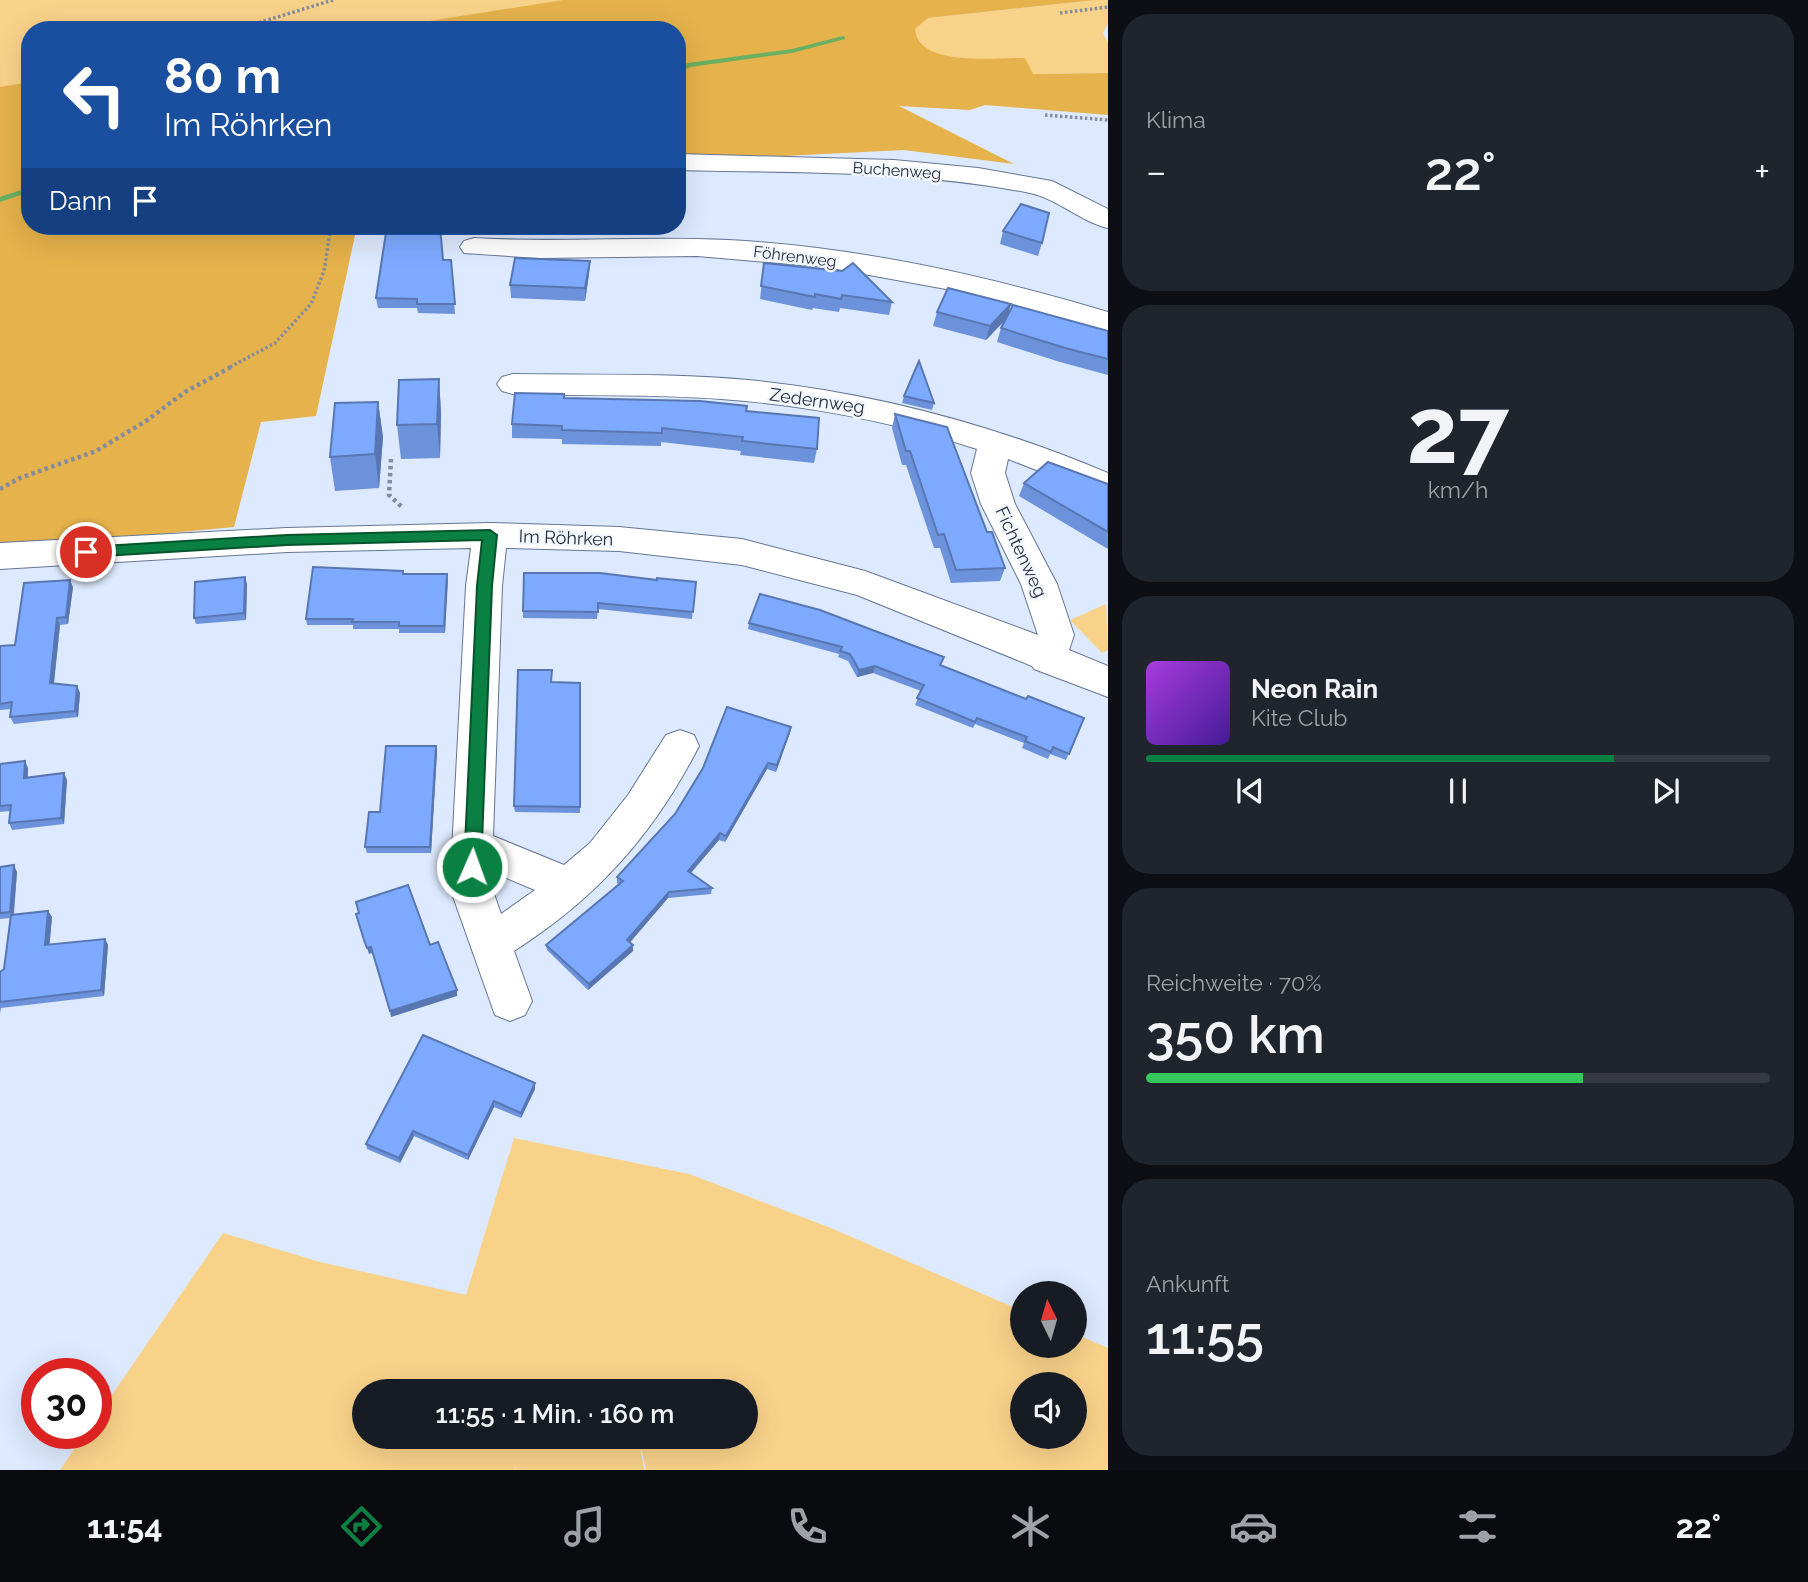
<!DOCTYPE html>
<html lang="de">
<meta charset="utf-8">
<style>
body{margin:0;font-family:Raleway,sans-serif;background:#20242c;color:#f1f3f6;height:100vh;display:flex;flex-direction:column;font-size:26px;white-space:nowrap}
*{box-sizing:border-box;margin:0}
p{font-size:23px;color:#9ea1a6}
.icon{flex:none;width:38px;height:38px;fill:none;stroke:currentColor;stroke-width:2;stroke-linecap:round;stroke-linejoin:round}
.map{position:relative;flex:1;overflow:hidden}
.drawer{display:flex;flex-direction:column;gap:14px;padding:14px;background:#0d0f14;width:700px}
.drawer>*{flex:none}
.top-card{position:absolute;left:21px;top:21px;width:665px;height:214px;border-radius:28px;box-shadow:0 7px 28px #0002;background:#1a4fa0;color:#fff;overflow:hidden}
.needle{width:46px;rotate:355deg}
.tools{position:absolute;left:1010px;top:1281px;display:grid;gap:14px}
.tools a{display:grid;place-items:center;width:77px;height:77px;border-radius:50%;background:#171b24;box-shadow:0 7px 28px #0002;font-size:35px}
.speed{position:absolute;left:21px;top:1358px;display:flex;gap:14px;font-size:35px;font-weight:700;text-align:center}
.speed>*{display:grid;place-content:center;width:91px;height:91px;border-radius:50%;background:#171b24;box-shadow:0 7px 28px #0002;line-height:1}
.speed .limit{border:10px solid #d22;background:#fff;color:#111}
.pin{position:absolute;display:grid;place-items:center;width:60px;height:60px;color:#fff;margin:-30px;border:4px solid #fff;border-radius:50%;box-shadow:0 2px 7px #0007}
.me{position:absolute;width:77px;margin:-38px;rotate:2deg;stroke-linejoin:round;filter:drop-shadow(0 0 5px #0008)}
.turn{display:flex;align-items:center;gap:24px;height:147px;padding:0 28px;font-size:32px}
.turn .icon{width:91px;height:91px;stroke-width:2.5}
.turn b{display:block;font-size:49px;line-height:60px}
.then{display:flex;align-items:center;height:66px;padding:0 28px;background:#0003;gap:14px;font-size:26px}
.big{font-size:52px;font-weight:600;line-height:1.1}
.drawer .card{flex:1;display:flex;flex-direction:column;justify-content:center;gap:10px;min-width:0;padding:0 24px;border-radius:28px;background:#20242c}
.drawer .dial{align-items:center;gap:0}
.dial b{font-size:91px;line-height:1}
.song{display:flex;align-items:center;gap:21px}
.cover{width:84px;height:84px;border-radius:10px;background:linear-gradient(135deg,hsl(280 70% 55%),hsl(260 70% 35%))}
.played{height:7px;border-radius:4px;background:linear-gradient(90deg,#0b8043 75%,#363941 75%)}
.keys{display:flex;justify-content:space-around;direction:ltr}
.heat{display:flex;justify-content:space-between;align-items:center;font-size:38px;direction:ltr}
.charge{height:10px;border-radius:5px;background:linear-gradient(90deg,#34c759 70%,#363941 0)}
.trip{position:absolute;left:352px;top:1379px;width:406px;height:70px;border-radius:35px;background:#171b24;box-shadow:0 7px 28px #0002;font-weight:600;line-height:70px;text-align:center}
.tab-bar{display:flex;height:112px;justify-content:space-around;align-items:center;background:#090b0e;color:#9ea1a6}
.tab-bar .icon{width:49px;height:49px}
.tab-bar .on{color:#0b8043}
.tab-bar b{font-size:32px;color:#f1f3f6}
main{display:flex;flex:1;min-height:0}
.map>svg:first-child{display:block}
.green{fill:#f9d28a;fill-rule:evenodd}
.forest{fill:#e5b24b}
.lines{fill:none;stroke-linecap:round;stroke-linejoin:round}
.stream{fill:#69b061;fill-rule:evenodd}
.minor-casing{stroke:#647694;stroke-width:2}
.path-far1{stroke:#838c9e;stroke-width:3.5;stroke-dasharray:2.5 2.5;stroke-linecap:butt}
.path{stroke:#838c9e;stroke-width:4.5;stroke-dasharray:3.5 3.5;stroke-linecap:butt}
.minor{fill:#fff;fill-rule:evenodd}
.wall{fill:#6c92db}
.shaded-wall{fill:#5877b2}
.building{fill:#7daaff;stroke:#5877b2;stroke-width:2}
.route{fill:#0b8043;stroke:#07532c;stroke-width:2}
.labels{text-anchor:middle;stroke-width:5;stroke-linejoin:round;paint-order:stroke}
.far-street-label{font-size:16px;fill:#252c39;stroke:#f2f6fd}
.street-label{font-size:18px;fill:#252c39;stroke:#f2f6fd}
</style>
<main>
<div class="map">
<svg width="1108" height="1470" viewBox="0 0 1108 1470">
<rect width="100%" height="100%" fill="#dde9fe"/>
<g class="green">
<path d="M0,0H567L432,30H30V84L0,88Z"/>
<path d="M1096,0H1108V23L1103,33L1108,43V73L1033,74L935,54C923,47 916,43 914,29L928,18Z"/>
<path d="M1106,604L1108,650L1102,653L1070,620Z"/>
<path d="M514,1138L689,1174L831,1228L1022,1311V1346H1074L1075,1334L1108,1348V1470H646L639,1439L644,1470H515L516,1467L514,1470H60L85,1433H96V1418L223,1233L320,1262L466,1295ZM1074,1384V1437H1022V1384ZM550,1387L559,1391H746V1437H364V1391H556Z"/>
</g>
<g class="forest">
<path d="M563,0H1096L928,18L915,29C918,68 996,57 1025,58L1033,74L1108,73V115L985,105L970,110L899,106L1014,164L904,150L784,156L677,155V30H372Z"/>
<path d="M30,82V226H357L316,416L261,422L234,527L0,549V87Z"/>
</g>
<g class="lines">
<g class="stream">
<path d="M843,36L845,37V39L792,53L690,67L677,73V68L688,63L792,49Z"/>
<path d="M30,187V192L0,202V197Z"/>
</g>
<defs>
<g id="minor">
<path d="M677,154L894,160L978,168L1052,181L1108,209V228C1081,222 1058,199 1030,193C914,170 795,173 677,170Z"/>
<path d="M474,238C559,243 644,236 728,240C858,247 984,275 1108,312V332L968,293L825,267L697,256L538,258L464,253L460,247L464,241Z"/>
<path d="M513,374C591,375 670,373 748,380C871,392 994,425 1108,473V498L1008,459L1005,473L1015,504L1057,584L1074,635L1069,650L1108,666V697L1034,669L1032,666L857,595L742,565L619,551L506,548L502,586L493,836L564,865L590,843L628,795L666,735L680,730L694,735L699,746C654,834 597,898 514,951L532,1001L525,1015L510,1021L495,1015L450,888L466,586L471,548L287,552L0,569V543L287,528L490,523L619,527L742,539L865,571L1038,635L1021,584L981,504L971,473L977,449C895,422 807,405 721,399C652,394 582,396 513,394L502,391L497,384L502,377ZM492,872L535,890L501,914L492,888Z"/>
</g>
</defs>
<use href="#minor" class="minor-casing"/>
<g class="path-far1">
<path d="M1060,13L1108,7"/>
<path d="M235,30L333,0"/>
<path d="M1045,115L1108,120"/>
<path d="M230,367L275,343L311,304L324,271L331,226"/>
</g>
<g class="path">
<path d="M391,459L389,495L402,507"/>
<path d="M0,489L20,478L96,451L146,421L185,392L233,366"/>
</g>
<use href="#minor" class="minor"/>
</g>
<g class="wall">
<path d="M1003,231L1042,243L1038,256L1000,244Z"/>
<path d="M443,260H451L455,314L418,313L417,308H378L376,298Z"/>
<path d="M590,261L589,274L585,301L511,298L510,285Z"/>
<path d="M764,263L892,302L889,315L840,308L839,312L813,308L812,310L760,299Z"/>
<path d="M937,312L1008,316L1108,331V375L1060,362L997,342L1001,328L1006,319L986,340L933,326Z"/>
<path d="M439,379L441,413L440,458L401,459L397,425Z"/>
<path d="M904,396L934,403L932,410L902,403Z"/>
<path d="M564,398L746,411L817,449L814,463L740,455L741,451L661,442V446L562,444V439L512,438V424Z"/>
<path d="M378,402L383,437L379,488L335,491L330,457Z"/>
<path d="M895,414L987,532L1005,568L1000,581L951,583L940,548H934L906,465H902L892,428Z"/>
<path d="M1024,483L1108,484V549L1019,496Z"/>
<path d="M403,574H447L445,633H399V629H353V625H307L306,619Z"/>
<path d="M657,580L696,582L692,619L598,609L597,619L523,618V611Z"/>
<path d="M247,584L246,620L196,624L194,618Z"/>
<path d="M73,587L68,624L60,625L54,684L77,686L80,693L78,717L14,724L10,717L11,709L0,710V646L15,645Z"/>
<path d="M749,623L941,665L1026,699L1084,718L1066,760L1050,754L1048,759L1022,748L1024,743L975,724L973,728L915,705L921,691L873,673L857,677L848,661L838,657L839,654L748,629Z"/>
<path d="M552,682L580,683V813L515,812L514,806Z"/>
<path d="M791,727L776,772L767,769L725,842L719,840L691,873L712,888L711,894L668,898L630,942L633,945V951L588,990L547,950L546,945L619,884L617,883V877Z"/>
<path d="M437,752L431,853H367L365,847L380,812Z"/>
<path d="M0,764L28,768V777L67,780L64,824L12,830L9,823L10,811L0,812Z"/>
<path d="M0,867L17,872L14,915L48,911L52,917L49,945L105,939L108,945L104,996L1,1008L0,1014V972L4,969L10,918L0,919Z"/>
<path d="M535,1089L521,1118L494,1107L468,1160L414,1136L400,1163L367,1149L366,1144Z"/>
</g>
<g class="shaded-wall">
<path d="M590,261L589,274L585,301V288Z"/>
<path d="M1011,304L1007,318L986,340L990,326Z"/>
<path d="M439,379L441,413L440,458L437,424Z"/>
<path d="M378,402L383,437L379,488L375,454Z"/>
<path d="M447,574L448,581L445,633L444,626Z"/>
<path d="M245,577L247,584L246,620L244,613Z"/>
<path d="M70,580L73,587L68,624L66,617Z"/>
<path d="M57,618L60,625L53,690L50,683Z"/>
<path d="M875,666L873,673L857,677L859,670Z"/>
<path d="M77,686L80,693L78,717L75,711Z"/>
<path d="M791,727L790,733L776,772L777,765Z"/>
<path d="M436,746L437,752L431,853L430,847Z"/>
<path d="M25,761L28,768L27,784L24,778Z"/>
<path d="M768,763L767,769L725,842L726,836Z"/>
<path d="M64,773L67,780L64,824L61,818Z"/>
<path d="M720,833L719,840L687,877L688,871Z"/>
<path d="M14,865L17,872L13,918L10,912Z"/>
<path d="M669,892L668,898L627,946V940Z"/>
<path d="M48,911L52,917L49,951L45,945Z"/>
<path d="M105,939L108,945L104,996L101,990Z"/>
<path d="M633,945V951L588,990L589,984Z"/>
<path d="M371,947L372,953L369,954L367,948Z"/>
<path d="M457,990V996L391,1017L390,1011Z"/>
<path d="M535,1083V1089L521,1118V1113Z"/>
<path d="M494,1101V1107L468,1160V1155Z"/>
<path d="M413,1131L414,1136L400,1163L399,1158Z"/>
</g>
<g class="building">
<path d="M1021,204L1049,213L1042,243L1003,231Z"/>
<path d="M387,226H440L443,260H451L455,304H417V299L376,298Z"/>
<path d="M515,258L590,261L585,288L510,285Z"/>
<path d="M764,263L842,271L853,263L892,302L842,295L841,299L815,294V297L761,286Z"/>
<path d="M948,288L1011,304L990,326L937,312Z"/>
<path d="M1013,305L1108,331V359L1065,348L1001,328Z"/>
<path d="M919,361L934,403L904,396Z"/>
<path d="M439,379L437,424L397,425L399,380Z"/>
<path d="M515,393L564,394V398L700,401L747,406L746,411L819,418L817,449L742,441L743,437L662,428V433L562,430V426L512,424Z"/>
<path d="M378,402L375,454L330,457L335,403Z"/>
<path d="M895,414L947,427L987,532H992L1005,568L956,570L944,534L938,535L910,451H906Z"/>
<path d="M1048,462L1108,484V532L1024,483Z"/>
<path d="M313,567L403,571V574H447L444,626H399V622H352L353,619H306Z"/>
<path d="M524,573H600L657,580V578L696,582L693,612L598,603V612L523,611Z"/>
<path d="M245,577L244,613L194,618L195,582Z"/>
<path d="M70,580L66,617L57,618L50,683L77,686L75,711L10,717L12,702L0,704V646L15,645L24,583Z"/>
<path d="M760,594L820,610L917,647L944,657L940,665L1026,699L1028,696L1084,718L1069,754L1053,747L1051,752L1025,741L1027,737L977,718L975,722L917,698L924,685L875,666L859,670L850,654L840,651L842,647L749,623Z"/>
<path d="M518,670H552L551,682L580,683V807L514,806Z"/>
<path d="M727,707L791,727L777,765L768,763L726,836L720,833L688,871L712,888L669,892L627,940L633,945L589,984L546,945L623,881L617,877L675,814L703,768Z"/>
<path d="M386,746H436L430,847H365L369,812H380Z"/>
<path d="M25,761L24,778L64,773L61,818L9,823L11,805L0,806V764Z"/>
<path d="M14,865L10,912L0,913V867Z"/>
<path d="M408,885L430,945L438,942L457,990L390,1011L371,947L367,948L364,940L356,914L359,913L356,902Z"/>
<path d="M48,911L45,945L105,939L101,990L0,1002V972L4,969L11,915Z"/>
<path d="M423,1035L535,1083L521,1113L494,1101L468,1155L413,1131L399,1158L366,1144Z"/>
</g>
<path class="route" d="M490,530L497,535L492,586L481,867L478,872L472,875L466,872L464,867L477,586L482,540L287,545L86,557L79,552L86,547L287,535Z"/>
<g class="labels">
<g class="far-street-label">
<text transform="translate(897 170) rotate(4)" y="6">Buchenweg</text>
<text transform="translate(795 256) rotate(7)" y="6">Föhrenweg</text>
</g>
<g class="street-label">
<text transform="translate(817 401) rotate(8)" y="6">Zedernweg</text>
<text transform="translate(566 538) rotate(2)" y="6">Im Röhrken</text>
<text transform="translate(1021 552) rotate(65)" y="6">Fichtenweg</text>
</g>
</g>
</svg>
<div class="tools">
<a><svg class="needle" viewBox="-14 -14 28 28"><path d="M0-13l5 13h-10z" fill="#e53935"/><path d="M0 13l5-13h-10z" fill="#9ea1a6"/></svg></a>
<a><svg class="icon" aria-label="sound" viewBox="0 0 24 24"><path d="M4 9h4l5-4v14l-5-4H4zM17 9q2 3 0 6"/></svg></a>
</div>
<div class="speed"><div class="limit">30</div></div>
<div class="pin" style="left:86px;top:552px;background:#d93025"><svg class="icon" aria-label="arrive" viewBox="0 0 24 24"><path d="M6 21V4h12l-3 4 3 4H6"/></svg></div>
<svg class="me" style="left:472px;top:867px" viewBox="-20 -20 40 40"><circle r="17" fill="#0b8043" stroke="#fff" stroke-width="3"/><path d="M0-11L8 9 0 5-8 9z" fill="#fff"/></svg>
<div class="trip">11:55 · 1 Min. · 160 m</div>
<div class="top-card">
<div class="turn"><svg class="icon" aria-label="left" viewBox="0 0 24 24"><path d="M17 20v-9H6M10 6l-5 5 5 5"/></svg><div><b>80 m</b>Im Röhrken</div></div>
<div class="then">Dann<svg class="icon" aria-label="arrive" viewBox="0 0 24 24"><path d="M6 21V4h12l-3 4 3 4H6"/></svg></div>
</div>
</div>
<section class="drawer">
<div class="card"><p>Klima</p>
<div class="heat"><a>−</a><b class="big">22°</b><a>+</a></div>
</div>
<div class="card dial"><b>27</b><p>km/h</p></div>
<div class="card">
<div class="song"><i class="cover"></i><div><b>Neon Rain</b><p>Kite Club</p></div></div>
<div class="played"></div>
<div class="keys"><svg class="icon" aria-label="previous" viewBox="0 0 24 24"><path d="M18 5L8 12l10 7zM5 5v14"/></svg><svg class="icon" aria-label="pause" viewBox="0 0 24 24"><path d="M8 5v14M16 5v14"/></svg><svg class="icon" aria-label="next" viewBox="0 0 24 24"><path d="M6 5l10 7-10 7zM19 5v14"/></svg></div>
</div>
<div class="card"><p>Reichweite · 70%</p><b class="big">350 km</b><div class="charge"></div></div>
<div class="card"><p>Ankunft</p><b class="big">11:55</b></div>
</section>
</main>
<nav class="tab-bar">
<b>11:54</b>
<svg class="icon on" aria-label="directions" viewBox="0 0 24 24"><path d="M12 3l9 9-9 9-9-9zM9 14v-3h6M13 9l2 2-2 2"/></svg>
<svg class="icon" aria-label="music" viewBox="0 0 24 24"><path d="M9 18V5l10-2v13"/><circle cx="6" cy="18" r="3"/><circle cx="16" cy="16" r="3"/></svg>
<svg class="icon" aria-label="phone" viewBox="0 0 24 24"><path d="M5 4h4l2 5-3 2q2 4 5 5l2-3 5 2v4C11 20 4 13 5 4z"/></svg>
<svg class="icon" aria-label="climate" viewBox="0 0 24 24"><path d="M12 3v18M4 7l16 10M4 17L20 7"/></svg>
<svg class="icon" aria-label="car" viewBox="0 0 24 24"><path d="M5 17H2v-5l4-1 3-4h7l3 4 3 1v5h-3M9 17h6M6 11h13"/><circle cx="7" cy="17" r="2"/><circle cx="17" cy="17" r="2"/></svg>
<svg class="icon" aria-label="filters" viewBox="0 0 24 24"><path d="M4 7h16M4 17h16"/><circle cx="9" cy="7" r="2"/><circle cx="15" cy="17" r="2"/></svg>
<b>22°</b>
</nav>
